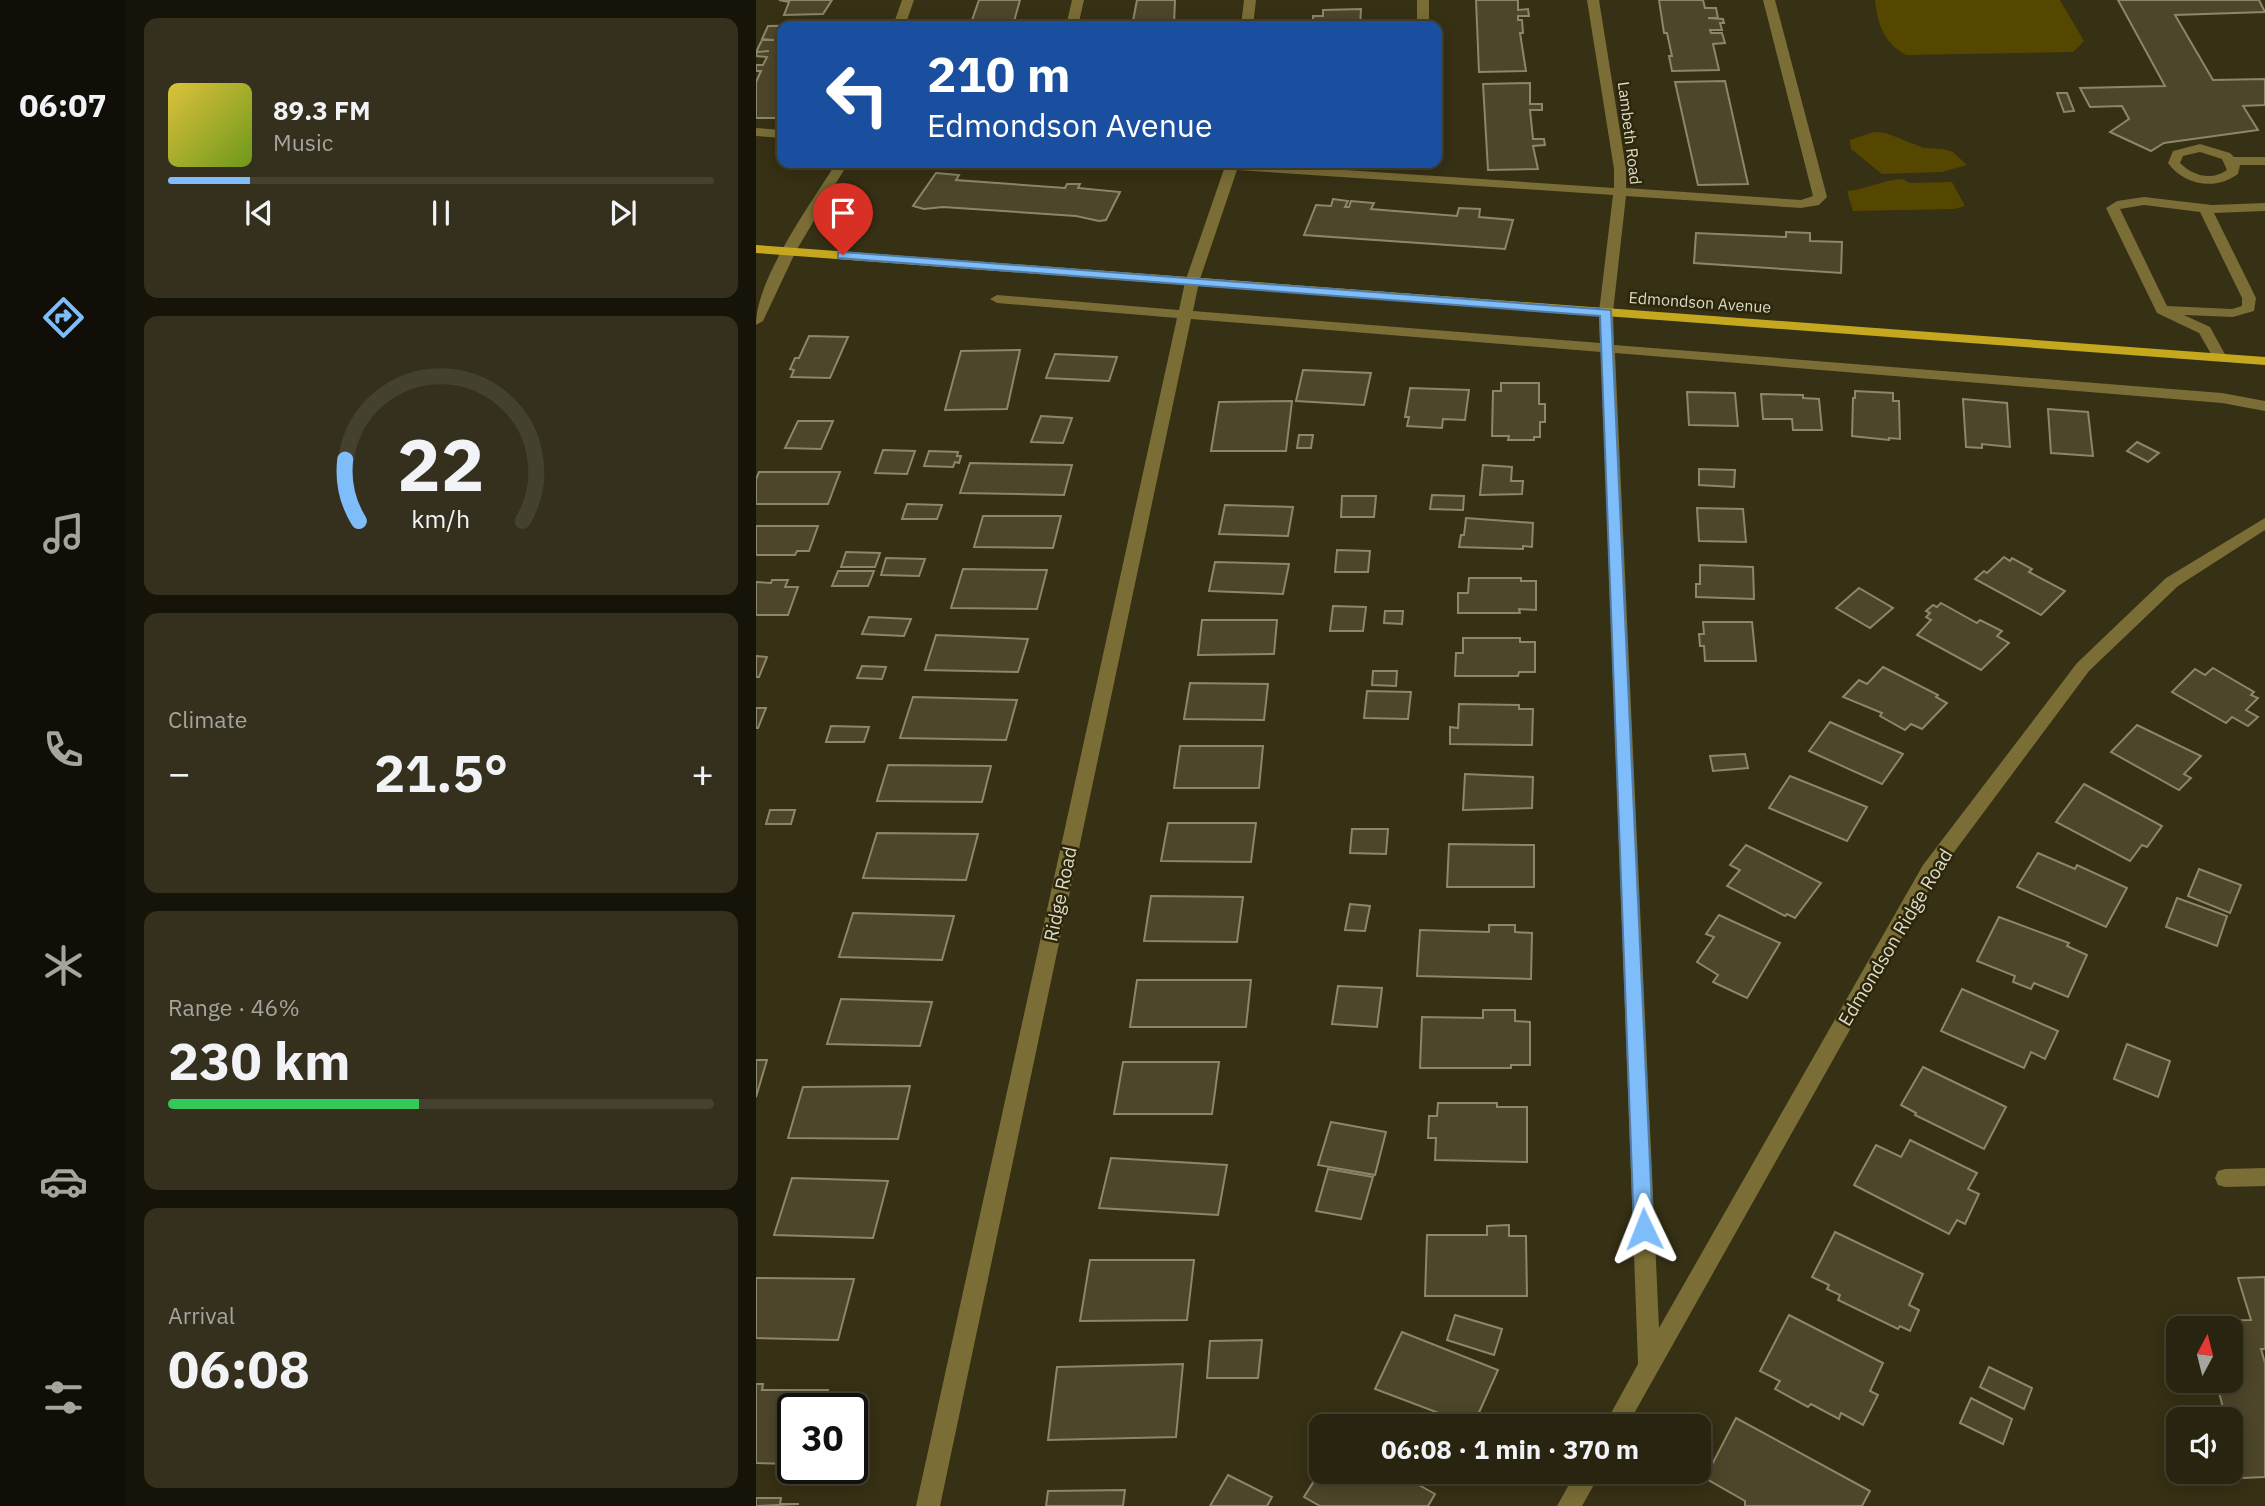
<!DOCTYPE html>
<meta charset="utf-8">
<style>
body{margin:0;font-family:"IBM Plex Sans",sans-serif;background:#34301d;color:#f1f3f6;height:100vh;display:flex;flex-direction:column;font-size:26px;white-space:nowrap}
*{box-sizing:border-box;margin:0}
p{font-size:23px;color:#a5a49e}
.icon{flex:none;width:38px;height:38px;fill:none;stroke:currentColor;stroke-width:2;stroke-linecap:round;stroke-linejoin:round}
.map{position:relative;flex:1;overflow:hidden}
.side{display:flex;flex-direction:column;gap:18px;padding:18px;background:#161408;width:630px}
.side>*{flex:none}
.guide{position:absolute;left:21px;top:21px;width:665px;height:147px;border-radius:14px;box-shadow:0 4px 18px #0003,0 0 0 2px #44412f;background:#1a4fa0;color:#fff;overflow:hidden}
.needle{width:46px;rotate:7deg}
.fabs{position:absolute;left:1410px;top:1316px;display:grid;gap:14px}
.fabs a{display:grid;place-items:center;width:77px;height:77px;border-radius:14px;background:#28240f;box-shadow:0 4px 18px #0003,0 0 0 2px #44412f;font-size:35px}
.speed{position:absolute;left:21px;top:1393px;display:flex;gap:14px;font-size:35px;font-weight:700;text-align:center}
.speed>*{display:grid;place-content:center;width:91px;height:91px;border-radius:50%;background:#28240f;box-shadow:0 4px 18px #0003,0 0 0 2px #44412f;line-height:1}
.speed .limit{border:4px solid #111;border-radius:10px;background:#fff;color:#111}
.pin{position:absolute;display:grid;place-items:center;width:60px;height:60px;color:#fff;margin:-72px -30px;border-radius:50% 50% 50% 0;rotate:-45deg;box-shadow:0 0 7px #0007}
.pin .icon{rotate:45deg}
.me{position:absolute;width:77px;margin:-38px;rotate:358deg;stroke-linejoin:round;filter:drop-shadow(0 0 5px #0008)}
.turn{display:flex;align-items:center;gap:24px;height:147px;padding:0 35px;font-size:32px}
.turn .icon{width:91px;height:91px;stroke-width:2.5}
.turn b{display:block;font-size:49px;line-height:60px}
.big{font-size:52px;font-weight:700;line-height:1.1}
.side .card{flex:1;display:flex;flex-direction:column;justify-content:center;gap:10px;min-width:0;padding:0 24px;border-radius:14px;background:#34301d}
.side .dial{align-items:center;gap:0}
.dial svg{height:182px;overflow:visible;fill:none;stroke:#44412f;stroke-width:7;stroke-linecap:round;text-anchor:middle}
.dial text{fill:#f1f3f6;stroke:none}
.song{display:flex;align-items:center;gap:21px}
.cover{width:84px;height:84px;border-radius:10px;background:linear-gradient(135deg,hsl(50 70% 55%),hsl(80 70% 35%))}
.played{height:7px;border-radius:4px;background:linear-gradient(90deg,#7ebdf9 15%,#44412f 15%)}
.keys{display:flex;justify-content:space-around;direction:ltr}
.heat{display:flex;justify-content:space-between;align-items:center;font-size:38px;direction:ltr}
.charge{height:10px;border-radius:5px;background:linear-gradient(90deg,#34c759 46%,#44412f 0)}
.trip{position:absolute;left:553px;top:1414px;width:402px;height:70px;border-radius:14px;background:#28240f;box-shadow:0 4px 18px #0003,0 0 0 2px #44412f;font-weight:700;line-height:70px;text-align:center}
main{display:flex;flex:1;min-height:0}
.dock{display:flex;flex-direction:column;width:126px;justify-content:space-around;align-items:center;background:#100e06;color:#a5a49e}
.dock .icon{width:49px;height:49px}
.dock .selected{color:#7ebdf9}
.dock b{font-size:32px;color:#f1f3f6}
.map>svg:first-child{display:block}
.green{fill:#554700}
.building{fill:#4d462a;stroke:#8d8668;stroke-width:2}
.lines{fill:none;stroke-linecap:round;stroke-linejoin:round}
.minor{fill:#7a6d36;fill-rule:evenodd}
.major{fill:#c5a81d;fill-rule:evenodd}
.route{fill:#7ebdf9;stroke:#527ba2;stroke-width:2}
.labels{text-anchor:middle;stroke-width:5;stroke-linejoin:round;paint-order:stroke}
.far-street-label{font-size:16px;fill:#dedaca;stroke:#2c260a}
.street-label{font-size:19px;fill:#dedaca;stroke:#2c260a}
</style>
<main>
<nav class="dock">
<b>06:07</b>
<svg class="icon selected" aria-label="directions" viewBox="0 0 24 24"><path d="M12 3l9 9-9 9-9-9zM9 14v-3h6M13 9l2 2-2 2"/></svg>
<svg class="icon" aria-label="music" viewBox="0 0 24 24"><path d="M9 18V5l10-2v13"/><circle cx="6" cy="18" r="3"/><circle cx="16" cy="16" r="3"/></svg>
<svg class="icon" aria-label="phone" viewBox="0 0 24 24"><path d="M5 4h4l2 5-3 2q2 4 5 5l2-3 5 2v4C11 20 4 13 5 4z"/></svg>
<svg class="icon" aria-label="climate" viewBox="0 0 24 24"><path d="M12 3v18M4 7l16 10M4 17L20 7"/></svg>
<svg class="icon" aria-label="car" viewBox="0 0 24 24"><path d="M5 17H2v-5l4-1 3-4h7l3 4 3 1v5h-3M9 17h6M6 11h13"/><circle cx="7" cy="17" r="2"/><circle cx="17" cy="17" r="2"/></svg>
<svg class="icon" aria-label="filters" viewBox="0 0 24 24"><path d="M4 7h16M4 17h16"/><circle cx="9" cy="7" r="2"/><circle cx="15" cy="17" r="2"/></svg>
</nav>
<section class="side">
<div class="card">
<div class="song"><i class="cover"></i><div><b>89.3 FM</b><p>Music</p></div></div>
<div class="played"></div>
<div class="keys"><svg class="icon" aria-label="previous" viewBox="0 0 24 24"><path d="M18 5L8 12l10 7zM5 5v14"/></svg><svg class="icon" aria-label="pause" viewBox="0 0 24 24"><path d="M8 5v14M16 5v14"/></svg><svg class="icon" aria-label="next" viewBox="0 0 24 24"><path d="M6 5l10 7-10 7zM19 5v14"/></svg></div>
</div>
<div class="card dial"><svg viewBox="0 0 100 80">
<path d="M14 69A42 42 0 1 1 86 69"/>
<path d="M14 69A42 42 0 0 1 8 42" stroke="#7ebdf9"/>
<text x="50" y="56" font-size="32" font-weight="700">22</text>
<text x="50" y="72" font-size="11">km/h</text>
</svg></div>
<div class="card"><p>Climate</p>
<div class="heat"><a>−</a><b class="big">21.5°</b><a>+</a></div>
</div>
<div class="card"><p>Range · 46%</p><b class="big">230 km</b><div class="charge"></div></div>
<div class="card"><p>Arrival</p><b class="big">06:08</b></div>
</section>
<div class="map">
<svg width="1509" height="1506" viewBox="0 0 1509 1506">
<rect width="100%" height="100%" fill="#363014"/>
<g class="green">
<path d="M1119,0H1304L1328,41L1317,52L1150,55C1127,42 1122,25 1119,0Z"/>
<path d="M1117,132L1130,133L1168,148L1187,149L1197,152L1211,165L1186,172L1126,174L1095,149L1094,140Z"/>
<path d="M1147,179L1153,183L1196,182L1209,206L1198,209L1097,211L1091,191C1111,189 1126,180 1147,179Z"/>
</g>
<g class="building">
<path d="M23,0H76L67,14L28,15L33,2Z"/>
<path d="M223,0H264L257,25L214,26Z"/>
<path d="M381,0H419L418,24L376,26Z"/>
<path d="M720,0H762V10L772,9L773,16H762V20H766L767,33H764L770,71L723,72Z"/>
<path d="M903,0H947L949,8H960L962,18H952L967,19L968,23H964L966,30H954L955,33H966L969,43L957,44L963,70L916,71L913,56H916L911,33H908Z"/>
<path d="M1362,0H1503L1509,12L1419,15L1457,80L1509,79V105L1487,106L1502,130L1408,143L1395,151L1354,132L1373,119L1366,106L1334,107L1324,88L1409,86Z"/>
<path d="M605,9L604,26H564L566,21H557V16H567V10Z"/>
<path d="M67,25L26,26V118H0V82L5,71H0V65H7L11,57L0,56L1,52L13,51L0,52L6,40H18L6,39L12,26Z"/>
<path d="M969,81L992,184L942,185L919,82Z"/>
<path d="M774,83V104H786V110H774L777,139H788L789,145L777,146L782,169L732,170L727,84Z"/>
<path d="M1301,93H1311L1318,111L1308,112Z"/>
<path d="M180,173L203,175L200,180L309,188L311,184H324L322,188L364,192L350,220L343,221L320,216L187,207L168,209L157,206Z"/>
<path d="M577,199L592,201L589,207H593L595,201L618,203L615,209L701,216L703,208L724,209L723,217L757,220L749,249L548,235L560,205L575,206Z"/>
<path d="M1030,232L1054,233V241L1086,242L1085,273L938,263L940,233L1030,237Z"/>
<path d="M53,336L92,337L74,378L35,377L38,370L34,369L39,358H43Z"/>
<path d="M264,350L251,409L189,410L205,351Z"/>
<path d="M299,354L361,357L353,381L290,378Z"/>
<path d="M547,370L615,373L608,405L540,401Z"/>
<path d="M745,383H783V404H789V422H784V437H778V440H752L753,436H736L737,391H745Z"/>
<path d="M654,388L713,390L709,420L687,419L686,428L651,426L653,417H649Z"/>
<path d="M1099,391L1137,393V401H1143L1144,439L1133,438V440L1096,436L1097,398H1099Z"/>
<path d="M931,392L979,393L982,426L933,425Z"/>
<path d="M1005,394L1047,395V398L1063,399L1066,430H1037L1036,419H1007Z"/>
<path d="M1207,399L1251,403L1254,447L1226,444V448L1210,447Z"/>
<path d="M536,401L530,451H455L463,402Z"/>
<path d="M1292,409L1332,412L1337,456L1295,453Z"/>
<path d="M285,416L316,418L307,443L275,442Z"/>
<path d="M42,421H77L65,449L29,448Z"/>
<path d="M543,435H557L555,448H541Z"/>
<path d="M1381,442L1403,453L1392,462L1371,451Z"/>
<path d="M127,450L159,451L151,474L119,473Z"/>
<path d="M173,451L202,452L201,456H205L203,463L199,462L197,467L168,466Z"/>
<path d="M214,463L316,465L308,495L204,493Z"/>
<path d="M727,465L756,467L755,481H767L766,494L724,495Z"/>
<path d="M943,469L979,470L978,487L943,485Z"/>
<path d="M3,472H84L72,504H0V479Z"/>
<path d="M676,495L708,496L707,510L674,509Z"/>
<path d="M586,496H620L618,517H585Z"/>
<path d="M151,504L186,505L181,519H146Z"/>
<path d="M469,505L537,507L532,536L463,534Z"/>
<path d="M941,508L987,509L990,542L943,541Z"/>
<path d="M227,516H305L297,548L218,547Z"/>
<path d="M710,518L777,523L776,547L767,546V549L703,547L705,535H708Z"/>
<path d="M0,526H62L53,551H41L39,555H0Z"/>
<path d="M581,550L614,551L612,572H579Z"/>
<path d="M90,552L124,553L119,567H85Z"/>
<path d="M1248,557L1254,561L1256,558L1276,569L1273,572L1309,591L1285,615L1219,579L1228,571L1231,573Z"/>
<path d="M130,558L169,559L163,576L125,575Z"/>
<path d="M459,562L533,564L527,594L453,591Z"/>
<path d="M944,565L997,567L998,599L940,597V584H944Z"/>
<path d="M207,569L291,570L281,609L195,608Z"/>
<path d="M82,571H118L112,586H76Z"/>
<path d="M713,578H765V581H780V610L763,609L764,613H702V593H712Z"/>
<path d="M16,580H32L29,587H42L32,615H0V582L15,583Z"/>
<path d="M1103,588L1137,608L1114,628L1080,608Z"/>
<path d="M1185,603L1221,623L1224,620L1246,631L1241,636L1253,643L1225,670L1161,635L1175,620L1170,617L1174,613L1170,611L1177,605L1181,607Z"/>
<path d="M577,606L610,607L607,631H574Z"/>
<path d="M629,611H647L646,624L628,623Z"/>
<path d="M113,617L155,619L148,636L106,634Z"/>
<path d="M446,620H521L518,654L442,655Z"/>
<path d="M947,622H996L1000,661H949L948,646H944L943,634H948Z"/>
<path d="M180,635L272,639L262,672L169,670Z"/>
<path d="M707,638H764V642H779V672H763L762,676H699L700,653H707Z"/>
<path d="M0,656L11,657L3,677H0Z"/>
<path d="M106,666L130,667L126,679L101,678Z"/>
<path d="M1127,667L1182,695L1180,697L1191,703L1166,729L1155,724L1149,730L1124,716L1126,713L1087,697L1103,680L1111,684Z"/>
<path d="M1457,668L1498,692L1495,695L1502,698L1490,710L1502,717L1492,726L1476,717L1470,723L1416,692L1439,669L1449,675Z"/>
<path d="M617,671H641L640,686L616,685Z"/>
<path d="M434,683L512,684L508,720L428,719Z"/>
<path d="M611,691L655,692L652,719L608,718Z"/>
<path d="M157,697L261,700L250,740L144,738Z"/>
<path d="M703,704L763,705V709H777L776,745L694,744V727L702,728Z"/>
<path d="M0,708H10L2,728H0Z"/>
<path d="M1074,722L1147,754L1126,784L1053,751Z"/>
<path d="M1381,725L1445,756L1428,774L1435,778L1423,790L1355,752Z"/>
<path d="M75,726L113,727L108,742H70Z"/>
<path d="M424,746H507L503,788H418Z"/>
<path d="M989,754L992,768L957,771L954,756Z"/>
<path d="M132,765L235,766L226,802L121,801Z"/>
<path d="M709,774L777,777L776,808L707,810Z"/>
<path d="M1034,776L1111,807L1091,841L1013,808Z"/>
<path d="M1328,784L1406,826L1391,847L1386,845L1374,861L1300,822Z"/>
<path d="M14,810H39L35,824H10Z"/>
<path d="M412,823H500L495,862L405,861Z"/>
<path d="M596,829H632L630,854L594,853Z"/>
<path d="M121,833L222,834L210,880L107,878Z"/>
<path d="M693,844L778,845V887H691Z"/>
<path d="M990,845L1065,883L1039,918L1031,914L1029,916L971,886L984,870L974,865Z"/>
<path d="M1282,853L1319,869L1321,865L1371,888L1350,927L1261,887Z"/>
<path d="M1443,869L1485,885L1474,913L1432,896Z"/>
<path d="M395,896L487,897L481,942L388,941Z"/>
<path d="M1421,898L1471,916L1461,946L1410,927Z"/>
<path d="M594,904L614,906L609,931L589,930Z"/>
<path d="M97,913L198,916L186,960L83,957Z"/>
<path d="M963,915L1024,943L991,998L957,982L962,975L941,962L958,937L950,934Z"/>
<path d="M1243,917L1313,943L1311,946L1331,955L1312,997L1278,983L1275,989L1257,982L1259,976L1221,961Z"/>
<path d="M733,925H759V932L776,933L775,979L661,976L664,930L733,932Z"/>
<path d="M381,980H495L490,1027H374Z"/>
<path d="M582,986L626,988L621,1027L576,1024Z"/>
<path d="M1206,989L1302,1031L1289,1059L1275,1052L1268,1068L1185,1031Z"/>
<path d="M85,999L176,1002L164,1046L71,1044Z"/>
<path d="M727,1010H759V1021L774,1022V1065H755V1068H664L666,1017L727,1018Z"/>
<path d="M1371,1044L1414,1061L1402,1097L1358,1079Z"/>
<path d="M0,1060H11L0,1097Z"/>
<path d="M367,1062H463L456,1114H358Z"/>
<path d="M1167,1067L1250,1107L1228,1149L1159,1115L1160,1113L1145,1105Z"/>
<path d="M154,1086L142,1139L32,1138L47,1087Z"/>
<path d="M682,1103H741V1107H771V1162L679,1160L680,1138H672L673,1116H681Z"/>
<path d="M575,1122L630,1132L619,1175L562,1165Z"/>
<path d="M1154,1140L1221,1173L1212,1189L1223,1194L1209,1224L1201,1220L1193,1234L1098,1185L1120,1145L1145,1157Z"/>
<path d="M355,1158L471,1165L462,1215L343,1208Z"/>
<path d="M572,1169L617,1177L605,1219L560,1211Z"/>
<path d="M36,1178L132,1181L117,1238L18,1235Z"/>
<path d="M753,1225V1236H770L771,1296H669L671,1235H731V1226Z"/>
<path d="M1079,1232L1167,1274L1153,1305L1163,1310L1154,1331L1144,1326L1142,1329L1082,1300L1084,1295L1071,1289L1073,1285L1056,1277Z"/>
<path d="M334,1260H438L431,1320L324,1321Z"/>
<path d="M1509,1277V1349H1505L1509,1363V1477L1487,1478L1475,1436V1419H1470L1460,1381H1475V1328H1445L1443,1321L1495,1320L1482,1278Z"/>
<path d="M0,1278L98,1279L82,1340L0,1338Z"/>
<path d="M699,1315L746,1329L738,1355L691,1340Z"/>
<path d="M1033,1315L1127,1363L1114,1391L1122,1395L1107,1425L1085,1413L1083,1419L1055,1404L1052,1407L1019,1389L1024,1381L1004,1371Z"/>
<path d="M646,1332L742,1370L717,1426L619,1389Z"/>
<path d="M506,1340L502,1378H451L454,1341Z"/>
<path d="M427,1364L420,1437L292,1440L301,1367Z"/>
<path d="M1233,1367L1276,1388L1268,1409L1224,1387Z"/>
<path d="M0,1384H7L6,1390H72L68,1403H73L72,1409H37V1464L0,1463Z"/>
<path d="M1215,1398L1256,1419L1247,1444L1204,1423Z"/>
<path d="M980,1418L1114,1491L1106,1506H989V1501L949,1478Z"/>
<path d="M574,1472H653L667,1479L663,1485L679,1494L672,1506H564L548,1497L563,1473L570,1478Z"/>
<path d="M472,1475L516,1497L511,1506H454Z"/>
<path d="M369,1490L367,1506H290L292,1491Z"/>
<path d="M0,1498H25L24,1504H43L0,1506Z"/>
</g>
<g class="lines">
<g class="minor">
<path d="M146,0H158L149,26H137Z"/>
<path d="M316,0H328L322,26H310Z"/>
<path d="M488,0H500L497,26H485Z"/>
<rect x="661" y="0" width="12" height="26"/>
<path d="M831,0H843L870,169V188L1045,200L1057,196L1007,0H1019L1071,197L1063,205L1045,208L870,196L857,312L858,345L1466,393L1509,401V411L1466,403L859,353L903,1328L1167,865L1321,663L1410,578L1509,518V530L1422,586L1333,671L1181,875L871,1426H848L882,1364L845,352L435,319L184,1506H160L421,318L241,303L234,299L241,295L423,310L429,282L468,169L432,167L426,163H485L858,188V169ZM481,170L857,195L843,312L844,343L437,311L443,282Z"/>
<path d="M0,128L26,130V138L0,136Z"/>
<path d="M1444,144L1474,153L1478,157H1509V165H1484L1482,174C1459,191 1428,185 1412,163L1417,151ZM1444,152L1466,159L1471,170C1456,181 1437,176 1424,163L1427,156Z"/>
<path d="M80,163H92L40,251L7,321L0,325C0,278 55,204 80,163Z"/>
<path d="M1388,197L1456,205L1509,203V211L1458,213L1500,298L1498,311L1477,317L1428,315L1454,327L1471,358L1469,361H1459L1443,333L1401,313L1350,208L1361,201ZM1388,205L1444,212L1486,298V306L1476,309L1411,306L1364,209Z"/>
<path d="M1509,1168V1186L1469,1187L1462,1185L1459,1178L1462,1171L1469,1169Z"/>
<path d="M820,1472H845L826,1506H801Z"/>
</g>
<path class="major" d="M0,245L1509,357V365L0,253Z"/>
</g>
<path class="route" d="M87,252L855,310L897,1229L895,1235L888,1238L881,1235L878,1229L844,316L82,258V253Z"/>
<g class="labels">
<g class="far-street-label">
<text transform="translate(874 133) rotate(83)" y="6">Lambeth Road</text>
<text transform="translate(944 302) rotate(4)" y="6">Edmondson Avenue</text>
</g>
<g class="street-label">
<text transform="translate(304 894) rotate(-78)" y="7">Ridge Road</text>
<text transform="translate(1139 937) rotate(-59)" y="7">Edmondson Ridge Road</text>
</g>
</g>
</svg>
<div class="fabs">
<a><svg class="needle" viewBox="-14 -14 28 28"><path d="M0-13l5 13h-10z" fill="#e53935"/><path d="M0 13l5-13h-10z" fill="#a5a49e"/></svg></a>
<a><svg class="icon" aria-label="sound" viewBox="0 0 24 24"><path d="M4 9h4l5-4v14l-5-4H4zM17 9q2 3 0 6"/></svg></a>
</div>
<div class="speed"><div class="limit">30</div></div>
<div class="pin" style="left:87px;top:255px;background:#d93025"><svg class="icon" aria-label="arrive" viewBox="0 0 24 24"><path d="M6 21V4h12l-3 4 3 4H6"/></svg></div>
<svg class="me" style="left:888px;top:1229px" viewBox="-20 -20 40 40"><path d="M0-17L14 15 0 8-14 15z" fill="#7ebdf9" stroke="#fff" stroke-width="4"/></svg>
<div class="trip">06:08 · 1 min · 370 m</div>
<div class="guide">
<div class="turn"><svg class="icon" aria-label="left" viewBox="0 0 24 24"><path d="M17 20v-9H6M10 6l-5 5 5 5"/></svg><div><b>210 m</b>Edmondson Avenue</div></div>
</div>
</div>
</main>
